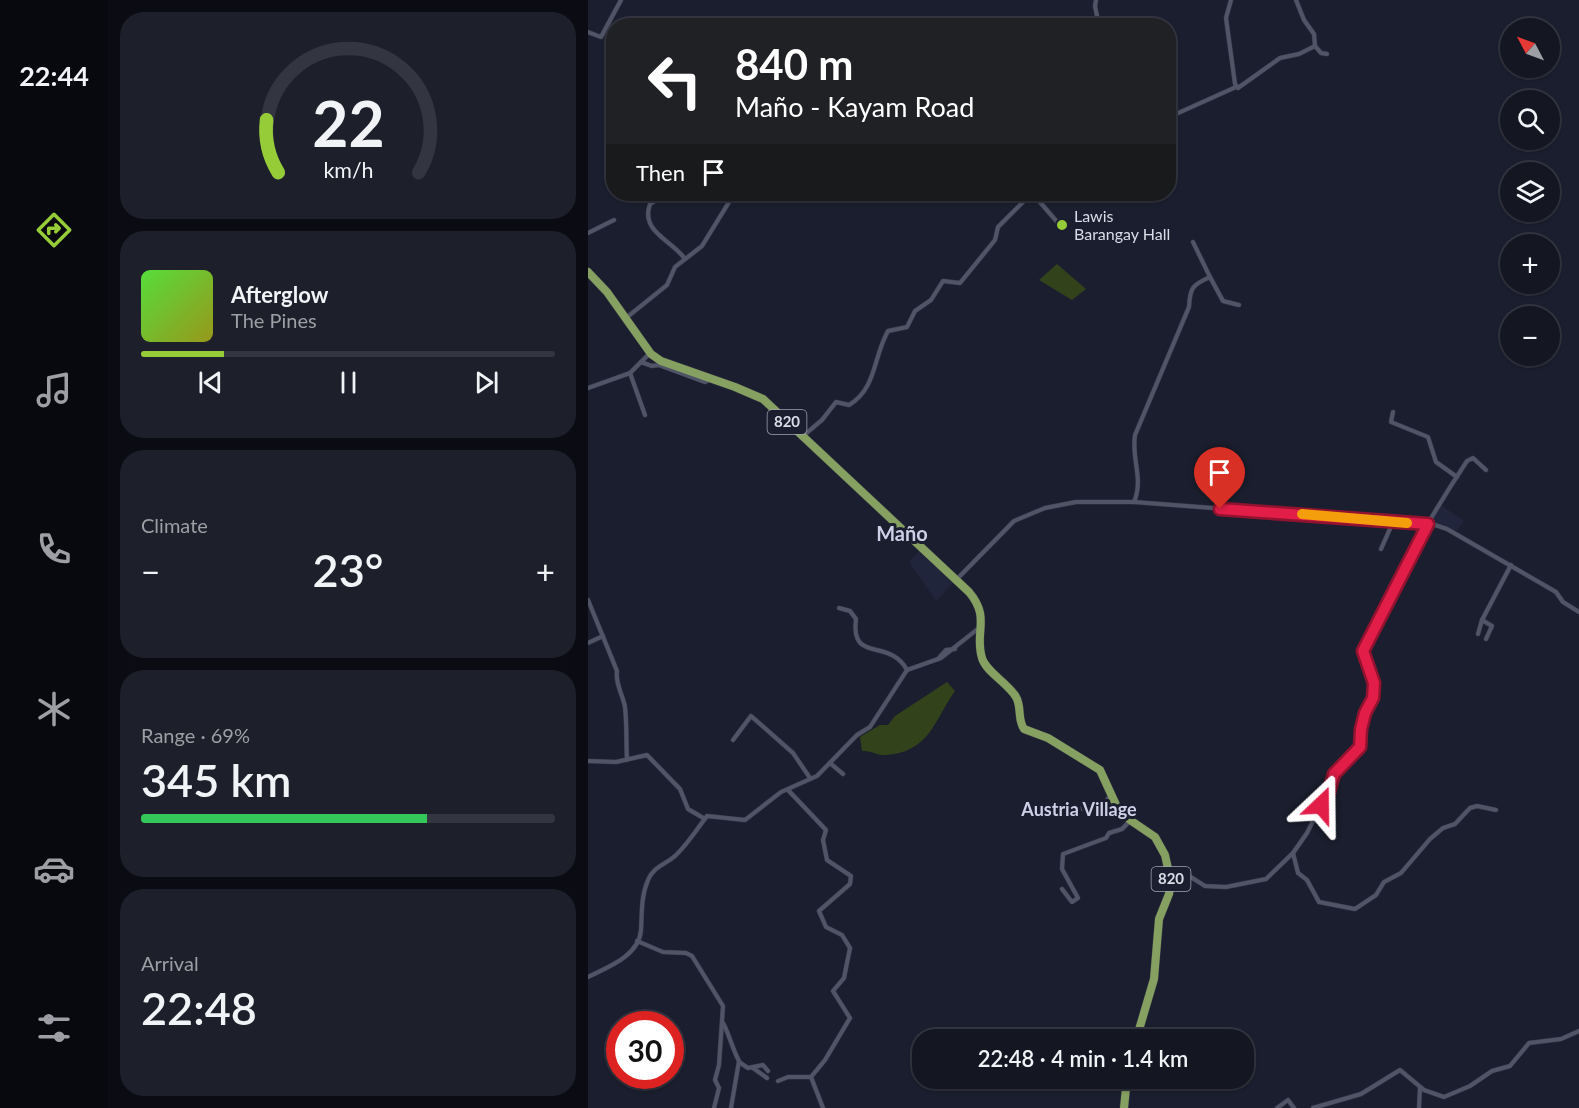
<!DOCTYPE html>
<meta charset="utf-8">
<style>
body{margin:0;font-family:Lato,sans-serif;background:#1d1f2a;color:#f1f3f6;height:100vh;display:flex;flex-direction:column;font-size:22px;white-space:nowrap}
*{box-sizing:border-box;margin:0}
p{font-size:20px;color:#9d9fa5}
.icon{flex:none;width:33px;height:33px;fill:none;stroke:currentColor;stroke-width:2;stroke-linecap:round;stroke-linejoin:round}
.map{position:relative;flex:1;overflow:hidden}
.drawer{display:flex;flex-direction:column;gap:12px;padding:12px;background:#0b0c13;width:480px}
.drawer>*{flex:none}
.banner{position:absolute;left:18px;top:18px;width:570px;height:183px;border-radius:24px;box-shadow:0 2px 4px #0004,0 0 0 2px #333540;background:#202124;color:#fff;overflow:hidden}
.needle{width:39px;rotate:311deg}
.controls{position:absolute;left:912px;top:18px;display:grid;gap:12px}
.controls a{display:grid;place-items:center;width:60px;height:60px;border-radius:50%;background:#141622;box-shadow:0 2px 4px #0004,0 0 0 2px #333540;font-size:30px}
.speed{position:absolute;left:18px;top:1011px;display:flex;gap:12px;font-size:30px;font-weight:700;text-align:center}
.speed>*{display:grid;place-content:center;width:78px;height:78px;border-radius:50%;background:#141622;box-shadow:0 2px 4px #0004,0 0 0 2px #333540;line-height:1}
.speed .limit{border:9px solid #d22;background:#fff;color:#111}
.pin{position:absolute;display:grid;place-items:center;width:51px;height:51px;color:#fff;margin:-62px -26px;border-radius:50% 50% 50% 0;rotate:-45deg;box-shadow:0 0 6px #0007}
.pin .icon{rotate:45deg}
.me{position:absolute;width:66px;margin:-33px;rotate:23deg;stroke-linejoin:round;filter:drop-shadow(0 0 4px #0008)}
.turn{display:flex;align-items:center;gap:21px;height:126px;padding:0 30px;font-size:27px}
.turn .icon{width:78px;height:78px;stroke-width:2.5}
.turn b{display:block;font-size:42px;line-height:51px}
.then{display:flex;align-items:center;height:57px;padding:0 30px;background:#0003;gap:12px;font-size:22px}
.big{font-size:45px;font-weight:600;line-height:1.1}
.drawer .widget{flex:1;display:flex;flex-direction:column;justify-content:center;gap:9px;min-width:0;padding:0 21px;border-radius:24px;background:#1d1f2a}
.drawer .dial{align-items:center;gap:0}
.dial svg{height:156px;overflow:visible;fill:none;stroke:#333540;stroke-width:7;stroke-linecap:round;text-anchor:middle}
.dial text{fill:#f1f3f6;stroke:none}
.song{display:flex;align-items:center;gap:18px}
.cover{width:72px;height:72px;border-radius:9px;background:linear-gradient(135deg,hsl(110 70% 55%),hsl(60 70% 35%))}
.played{height:6px;border-radius:3px;background:linear-gradient(90deg,#97cc39 20%,#333540 20%)}
.keys{display:flex;justify-content:space-around;direction:ltr}
.heat{display:flex;justify-content:space-between;align-items:center;font-size:33px;direction:ltr}
.charge{height:9px;border-radius:4px;background:linear-gradient(90deg,#34c759 69%,#333540 0)}
.trip{position:absolute;left:324px;top:1029px;width:342px;height:60px;border-radius:24px;background:#141622;box-shadow:0 2px 4px #0004,0 0 0 2px #333540;font-weight:600;line-height:60px;text-align:center}
main{display:flex;flex:1;min-height:0}
.dock{display:flex;flex-direction:column;width:108px;justify-content:space-around;align-items:center;background:#08090e;color:#9d9fa5}
.dock .icon{width:42px;height:42px}
.dock .active{color:#97cc39}
.dock b{font-size:27px;color:#f1f3f6}
.map>svg:first-child{display:block}
.built{fill:#21253b}
.green{fill:#32421a}
.lines{fill:none;stroke-linecap:round;stroke-linejoin:round}
.minor-casing{stroke:#353744;stroke-width:5}
.highway-casing{stroke:#353744;stroke-width:9}
.minor{stroke:#505467;stroke-width:4}
.highway{stroke:#85a060;stroke-width:8}
.route-casing{stroke:#92132f;stroke-width:15}
.route{stroke:#e11d48;stroke-width:10}
.slow{stroke:#f59e0b;stroke-width:10}
.poi-dot{fill:#97cc39;stroke:#1b1e2e;stroke-width:2}
.labels{text-anchor:middle;stroke-width:6;stroke-linejoin:round;paint-order:stroke}
.shield{fill:#1b1e2e;stroke:#a1a4b0;stroke-width:1.5}
.shield-label{font-size:15px;font-weight:bold;fill:#dadde8}
.poi-label{font-size:16px;fill:#dadde8;stroke:#1b1e2e;text-anchor:start}
.neighbourhood-label{font-size:18px;font-weight:bold;fill:#ccd1e7;stroke:#1b1e2e}
.quarter-label{font-size:20px;font-weight:bold;fill:#ccd1e7;stroke:#1b1e2e}
</style>
<main>
<nav class="dock">
<b>22:44</b>
<svg class="icon active" aria-label="directions" viewBox="0 0 24 24"><path d="M12 3l9 9-9 9-9-9zM9 14v-3h6M13 9l2 2-2 2"/></svg>
<svg class="icon" aria-label="music" viewBox="0 0 24 24"><path d="M9 18V5l10-2v13"/><circle cx="6" cy="18" r="3"/><circle cx="16" cy="16" r="3"/></svg>
<svg class="icon" aria-label="phone" viewBox="0 0 24 24"><path d="M5 4h4l2 5-3 2q2 4 5 5l2-3 5 2v4C11 20 4 13 5 4z"/></svg>
<svg class="icon" aria-label="climate" viewBox="0 0 24 24"><path d="M12 3v18M4 7l16 10M4 17L20 7"/></svg>
<svg class="icon" aria-label="car" viewBox="0 0 24 24"><path d="M5 17H2v-5l4-1 3-4h7l3 4 3 1v5h-3M9 17h6M6 11h13"/><circle cx="7" cy="17" r="2"/><circle cx="17" cy="17" r="2"/></svg>
<svg class="icon" aria-label="filters" viewBox="0 0 24 24"><path d="M4 7h16M4 17h16"/><circle cx="9" cy="7" r="2"/><circle cx="15" cy="17" r="2"/></svg>
</nav>
<section class="drawer">
<div class="widget dial"><svg viewBox="0 0 100 80">
<path d="M14 69A42 42 0 1 1 86 69"/>
<path d="M14 69A42 42 0 0 1 8 42" stroke="#97cc39"/>
<text x="50" y="56" font-size="32" font-weight="700">22</text>
<text x="50" y="72" font-size="11">km/h</text>
</svg></div>
<div class="widget">
<div class="song"><i class="cover"></i><div><b>Afterglow</b><p>The Pines</p></div></div>
<div class="played"></div>
<div class="keys"><svg class="icon" aria-label="previous" viewBox="0 0 24 24"><path d="M18 5L8 12l10 7zM5 5v14"/></svg><svg class="icon" aria-label="pause" viewBox="0 0 24 24"><path d="M8 5v14M16 5v14"/></svg><svg class="icon" aria-label="next" viewBox="0 0 24 24"><path d="M6 5l10 7-10 7zM19 5v14"/></svg></div>
</div>
<div class="widget"><p>Climate</p>
<div class="heat"><a>−</a><b class="big">23°</b><a>+</a></div>
</div>
<div class="widget"><p>Range · 69%</p><b class="big">345 km</b><div class="charge"></div></div>
<div class="widget"><p>Arrival</p><b class="big">22:48</b></div>
</section>
<div class="map">
<svg width="991" height="1108" viewBox="0 0 991 1108">
<rect width="100%" height="100%" fill="#1b1e2e"/>
<g class="built">
<path d="M853,505L876,521L868,531L843,522Z"/>
<path d="M332,550L366,582L348,601L321,562Z"/>
</g>
<g class="green">
<path d="M469,264L498,289L484,300L451,280Z"/>
<path d="M359,682L367,691C345,722 342,752 297,755C290,756 283,750 274,751L272,737L292,725H300L307,716Z"/>
</g>
<g class="lines">
<defs>
<g id="minor">
<path d="M508,0L507,6L511,26"/>
<path d="M643,0L638,18L647,84L650,88L692,58L711,54L727,46"/>
<path d="M708,0L716,20L726,34L727,46L733,53L739,54"/>
<path d="M0,32L13,37L33,0"/>
<path d="M580,36L584,35"/>
<path d="M580,113L588,114L648,87"/>
<path d="M78,194L62,204C52,232 84,240 97,259"/>
<path d="M445,194L470,223"/>
<path d="M0,233L26,220"/>
<path d="M605,242L622,277"/>
<path d="M38,318L79,285L87,267L114,246L146,194"/>
<path d="M53,362L64,366L71,365L117,382L122,380"/>
<path d="M42,373L62,353"/>
<path d="M0,388L42,373L57,415"/>
<path d="M805,412L803,422L840,437L848,462L869,477"/>
<path d="M215,436L234,420L248,402L261,405C289,388 285,357 300,331L319,327L327,311L343,300L355,281L372,283L407,240L410,227L443,194"/>
<path d="M546,502C556,478 543,459 547,435L601,307C602,288 604,285 622,277L635,301L651,305"/>
<path d="M793,549L805,522"/>
<path d="M368,580L426,521L457,508L488,502H546L847,525L859,529L968,592L975,602L991,612"/>
<path d="M0,600L29,671C27,684 35,695 37,707C39,725 38,742 39,760"/>
<path d="M251,608L262,611L268,619C262,664 301,637 319,670"/>
<path d="M890,634L894,620"/>
<path d="M898,639L904,626L894,620L923,565"/>
<path d="M0,643L15,636"/>
<path d="M350,659L358,650L367,649"/>
<path d="M145,740L163,716L205,753L222,778"/>
<path d="M0,761L28,762L59,755L92,789L100,809L117,819"/>
<path d="M242,763L255,774"/>
<path d="M457,806L511,810L523,795"/>
<path d="M705,853L710,873L719,880L731,902L767,909L788,895L796,882L813,873L842,839L855,828L867,824L882,808L889,806L908,810"/>
<path d="M582,869L598,874L617,886L638,887L678,879L705,853L719,833L733,805L739,799L746,774L772,747L773,728L777,713L785,698L786,683L775,651C803,585 840,520 879,461L885,458L898,470"/>
<path d="M474,889L484,902L490,898L474,869L475,854L518,838L521,833L534,829L542,821"/>
<path d="M49,941L75,952L98,953L104,956L135,1006L131,1065L127,1080L131,1088L126,1108"/>
<path d="M0,977C20,967 51,956 53,930C54,913 53,896 60,880C65,867 78,864 87,856C99,845 109,829 119,816L157,820L193,792L229,776L269,735L282,727L319,670L353,658L391,628"/>
<path d="M135,1023C142,1036 144,1048 151,1061L143,1108"/>
<path d="M151,1062L160,1068L175,1065L180,1071"/>
<path d="M165,1068L179,1078"/>
<path d="M223,1077L235,1108"/>
<path d="M190,1081L200,1077H223L237,1060L262,1018L245,991L256,978L262,948L254,935L238,927L231,911L262,884L263,876L239,860L235,840L238,830L200,790"/>
<path d="M689,1108L700,1100L706,1108"/>
<path d="M725,1108L773,1094L812,1070L836,1090L856,1097L882,1086L904,1071L922,1066L941,1043L973,1039L991,1031"/>
<path d="M831,1108L832,1087"/>
</g>
<g id="highway">
<path d="M0,272L19,292L63,354L73,361L147,387L175,399L381,592C403,618 386,632 394,658C398,672 420,683 428,697C434,707 429,719 436,729L460,738L512,770L529,807L542,820L567,837L577,855L583,882L581,894L571,919L566,979L548,1040"/>
<path d="M536,1108L539,1078"/>
</g>
</defs>
<use href="#minor" class="minor-casing"/>
<use href="#highway" class="highway-casing"/>
<use href="#minor" class="minor"/>
<use href="#highway" class="highway"/>
</g>
<g class="lines">
<defs>
<path id="route" d="M632,509L840,524L775,651L786,683L785,698L777,713L773,729L772,747L746,774L739,799L733,805"/>
</defs>
<use href="#route" class="route-casing"/>
<use href="#route" class="route"/>
<path class="slow" d="M714,514L819,523"/>
</g>
<circle class="poi-dot" cx="474" cy="225" r="6"/>
<g class="labels">
<g class="shield">
<rect x="179.5" y="410" width="39" height="24" rx="4.5"/>
<rect x="563.5" y="867" width="39" height="24" rx="4.5"/>
</g>
<g class="shield-label">
<text x="199" y="427">820</text>
<text x="583" y="884">820</text>
</g>
<g class="poi-label">
<text x="486" y="222">Lawis<tspan x="486" dy="18">Barangay Hall</tspan></text>
</g>
<g class="neighbourhood-label">
<text x="491" y="816">Austria Village</text>
</g>
<g class="quarter-label">
<text x="314" y="541">Maño</text>
</g>
</g>
</svg>
<div class="controls">
<a><svg class="needle" viewBox="-14 -14 28 28"><path d="M0-13l5 13h-10z" fill="#e53935"/><path d="M0 13l5-13h-10z" fill="#9d9fa5"/></svg></a>
<a><svg class="icon" aria-label="search" viewBox="0 0 24 24"><circle cx="10" cy="10" r="6"/><path d="M15 15l6 6"/></svg></a>
<a><svg class="icon" aria-label="layers" viewBox="0 0 24 24"><path d="M12 4l9 5-9 5-9-5zM3 14l9 5 9-5"/></svg></a>
<a>+</a>
<a>−</a>
</div>
<div class="speed"><div class="limit">30</div></div>
<div class="pin" style="left:632px;top:509px;background:#d93025"><svg class="icon" aria-label="arrive" viewBox="0 0 24 24"><path d="M6 21V4h12l-3 4 3 4H6"/></svg></div>
<svg class="me" style="left:733px;top:805px" viewBox="-20 -20 40 40"><path d="M0-17L14 15 0 8-14 15z" fill="#e11d48" stroke="#fff" stroke-width="4"/></svg>
<div class="trip">22:48 · 4 min · 1.4 km</div>
<div class="banner">
<div class="turn"><svg class="icon" aria-label="left" viewBox="0 0 24 24"><path d="M17 20v-9H6M10 6l-5 5 5 5"/></svg><div><b>840 m</b>Maño - Kayam Road</div></div>
<div class="then">Then<svg class="icon" aria-label="arrive" viewBox="0 0 24 24"><path d="M6 21V4h12l-3 4 3 4H6"/></svg></div>
</div>
</div>
</main>
